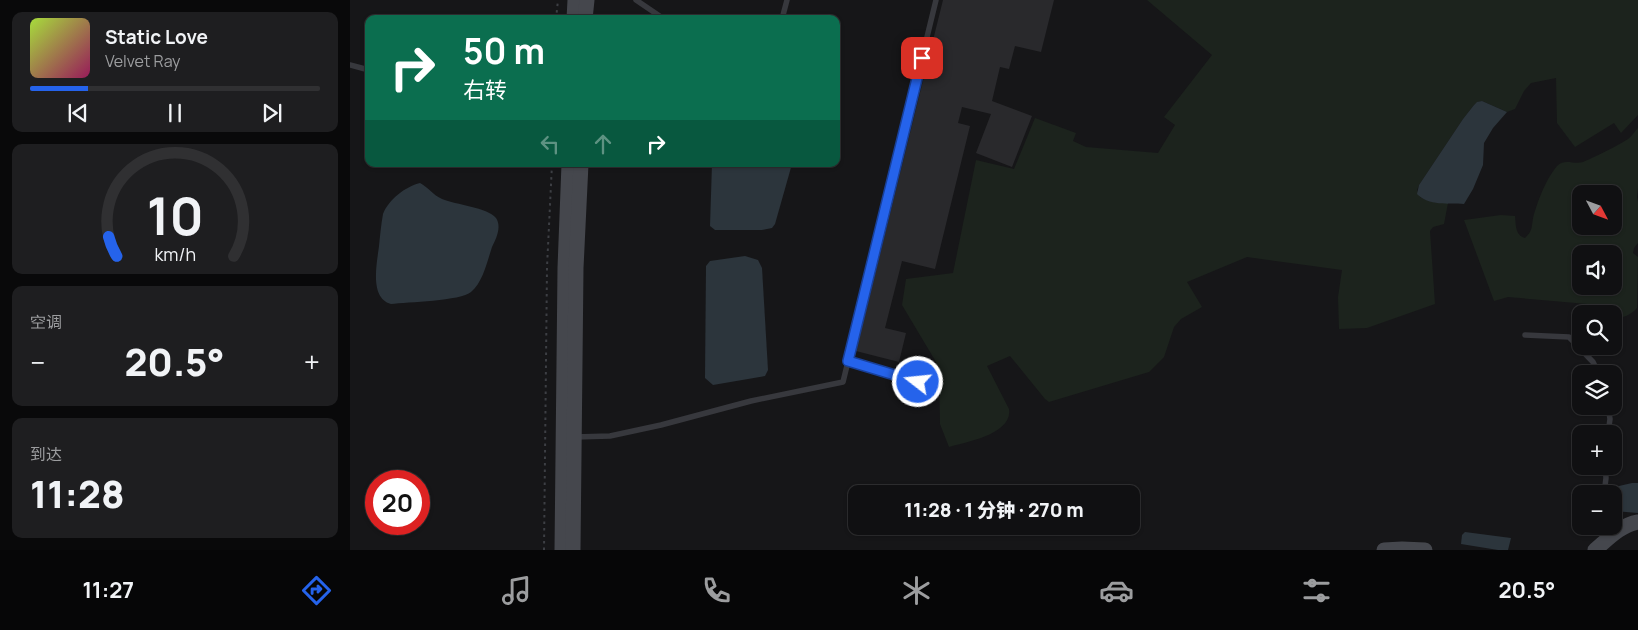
<!DOCTYPE html>
<html lang="zh">
<meta charset="utf-8">
<style>
body{margin:0;font-family:Manrope,"Noto Sans SC",sans-serif;background:#1e1e20;color:#f1f3f6;height:100vh;display:flex;flex-direction:column;font-size:19px;white-space:nowrap}
*{box-sizing:border-box;margin:0}
p{font-size:16px;color:#9c9d9f}
.icon{flex:none;width:28px;height:28px;fill:none;stroke:currentColor;stroke-width:2;stroke-linecap:round;stroke-linejoin:round}
.map{position:relative;flex:1;overflow:hidden}
.drawer{display:flex;flex-direction:column;gap:12px;padding:12px;background:#09090a;width:350px}
.drawer>*{flex:none}
.guide{position:absolute;left:15px;top:15px;width:475px;height:152px;border-radius:10px;box-shadow:0 1px 4px #0004,0 0 0 1px #303032;background:#0b6e4f;color:#fff;overflow:hidden}
.needle{width:32px;rotate:131deg}
.buttons{position:absolute;left:1222px;top:185px;display:grid;gap:10px}
.buttons a{display:grid;place-items:center;width:50px;height:50px;border-radius:10px;background:#101012;box-shadow:0 1px 4px #0004,0 0 0 1px #303032;font-size:25px}
.speed{position:absolute;left:15px;top:470px;display:flex;gap:10px;font-size:25px;font-weight:700;text-align:center}
.speed>*{display:grid;place-content:center;width:65px;height:65px;border-radius:50%;background:#101012;box-shadow:0 1px 4px #0004,0 0 0 1px #303032;line-height:1}
.speed .limit{border:8px solid #d22;background:#fff;color:#111}
.pin{position:absolute;display:grid;place-items:center;width:42px;height:42px;color:#fff;margin:-21px;border-radius:10px;box-shadow:0 2px 8px #0006}
.me{position:absolute;width:55px;margin:-28px;rotate:286deg;stroke-linejoin:round;filter:drop-shadow(0 0 4px #0008)}
.turn{display:flex;align-items:center;gap:18px;height:105px;padding:0 15px;font-size:22px}
.turn .icon{width:65px;height:65px;stroke-width:2.5}
.turn b{display:block;font-size:35px;line-height:42px}
.lanes{display:flex;align-items:center;height:48px;padding:0 15px;background:#0003;justify-content:center;gap:25px;direction:ltr}
.lanes .off{opacity:.35}
.big{font-size:38px;font-weight:800;line-height:1.1}
.drawer .card{flex:1;display:flex;flex-direction:column;justify-content:center;gap:8px;min-width:0;padding:0 18px;border-radius:10px;background:#1e1e20}
.drawer .dial{align-items:center;gap:0}
.dial svg{height:130px;overflow:visible;fill:none;stroke:#303032;stroke-width:7;stroke-linecap:round;text-anchor:middle}
.dial text{fill:#f1f3f6;stroke:none}
.song{display:flex;align-items:center;gap:15px}
.cover{width:60px;height:60px;border-radius:8px;background:linear-gradient(135deg,hsl(80 70% 55%),hsl(330 70% 35%))}
.played{height:5px;border-radius:2px;background:linear-gradient(90deg,#2563eb 20%,#303032 20%)}
.keys{display:flex;justify-content:space-around;direction:ltr}
.heat{display:flex;justify-content:space-between;align-items:center;font-size:28px;direction:ltr}
.trip{position:absolute;left:498px;top:485px;width:292px;height:50px;border-radius:10px;background:#101012;box-shadow:0 1px 4px #0004,0 0 0 1px #303032;font-weight:800;line-height:50px;text-align:center}
.tabs{display:flex;height:80px;justify-content:space-around;align-items:center;background:#060607;color:#9c9d9f}
.tabs .icon{width:35px;height:35px}
.tabs .selected{color:#2563eb}
.tabs b{font-size:22px;color:#f1f3f6}
main{display:flex;flex:1;min-height:0}
.map>svg:first-child{display:block}
.green{fill:#1c231d;fill-rule:evenodd}
.water{fill:#2c353c}
.building{fill:#29292c}
.lines{fill:none;stroke-linecap:round;stroke-linejoin:round}
.path{stroke:#3d3f44;stroke-width:2;stroke-dasharray:2.5 4;stroke-linecap:butt}
.lane{stroke:#37383d;stroke-width:5.5}
.secondary{stroke:#45474d;stroke-width:15}
.route-casing{stroke:#184099;stroke-width:12}
.route{stroke:#2563eb;stroke-width:9}
</style>
<main>
<section class="drawer">
<div class="card">
<div class="song"><i class="cover"></i><div><b>Static Love</b><p>Velvet Ray</p></div></div>
<div class="played"></div>
<div class="keys"><svg class="icon" aria-label="previous" viewBox="0 0 24 24"><path d="M18 5L8 12l10 7zM5 5v14"/></svg><svg class="icon" aria-label="pause" viewBox="0 0 24 24"><path d="M8 5v14M16 5v14"/></svg><svg class="icon" aria-label="next" viewBox="0 0 24 24"><path d="M6 5l10 7-10 7zM19 5v14"/></svg></div>
</div>
<div class="card dial"><svg viewBox="0 0 100 80">
<path d="M14 69A42 42 0 1 1 86 69"/>
<path d="M14 69A42 42 0 0 1 9 57" stroke="#2563eb"/>
<text x="50" y="56" font-size="32" font-weight="700">10</text>
<text x="50" y="72" font-size="11">km/h</text>
</svg></div>
<div class="card"><p>空调</p>
<div class="heat"><a>−</a><b class="big">20.5°</b><a>+</a></div>
</div>
<div class="card"><p>到达</p><b class="big">11:28</b></div>
</section>
<div class="map">
<svg width="1288" height="550" viewBox="0 0 1288 550">
<rect width="100%" height="100%" fill="#161618"/>
<g class="green">
<path d="M797,0H1288V115L1271,133L1264,123L1225,147L1207,123L1206,78L1181,83L1174,91L1165,109L1157,112L1132,101L1128,102L1124,105L1113,119L1069,185L1067,190L1070,197C1079,202 1088,203 1098,203L1094,224L1083,227L1080,231L1085,304L1017,328L989,329L988,297L992,270L897,257L837,282L852,307L831,319L824,327L814,357L799,372L699,402L695,399L660,356L637,366L659,409C663,434 616,442 599,447L590,424L589,367L552,305L556,279L603,273L626,160L664,169L685,118L726,133L723,141L736,147L808,153L825,125L814,117L862,55Z"/>
<path d="M1288,128V188L1287,197L1288,202V243L1284,248L1283,253L1288,257L1287,308C1281,315 1273,318 1264,318V314H1241L1237,304L1158,297L1144,301L1114,220L1151,215L1165,216C1166,225 1165,235 1175,238C1184,230 1181,225 1184,214C1189,198 1196,179 1207,166C1215,158 1224,165 1233,162C1241,159 1271,144 1278,139C1282,136 1285,131 1288,128ZM1231,194H1264V226H1231ZM1231,254H1264V286H1231Z"/>
</g>
<g class="water">
<path d="M1132,101L1157,112L1143,128L1134,143L1133,165L1123,189L1114,204C1099,203 1078,206 1067,194L1069,185L1113,119L1124,105L1127,102Z"/>
<path d="M362,164H442L425,224L422,228L412,230H365L360,226Z"/>
<path d="M70,183C78,187 83,195 92,199C106,205 137,207 146,218C152,227 146,239 142,247C137,262 133,282 121,292C111,301 57,302 41,304C19,298 27,263 29,246C30,236 31,225 33,214C39,199 55,187 70,183Z"/>
<path d="M395,256L408,260L412,268L418,370L415,376L363,385L355,378L356,266L360,261Z"/>
<path d="M1282,483H1288V513L1264,511V494H1259L1269,486Z"/>
<path d="M1115,532L1161,538L1158,550H1148L1111,544L1112,535Z"/>
</g>
<path class="building" d="M593,0H704L691,52L665,46L659,69L650,67L642,101L682,116L662,167L626,153L641,114L612,107L608,123L620,126L585,269L552,261L535,328L556,333L549,362L506,351Z"/>
<g class="lines">
<g class="path">
<path d="M206,19L208,0"/>
<path d="M194,550L197,267L202,164"/>
</g>
<g class="lane">
<path d="M286,0L314,19"/>
<path d="M432,19L437,0"/>
<path d="M0,65L19,70"/>
<path d="M1175,335L1219,337L1243,362L1249,374"/>
<path d="M498,361L568,382"/>
<path d="M1258,406L1260,419L1258,434"/>
<path d="M225,437L260,436L311,425L401,401L493,382L586,0"/>
<path d="M1254,494L1256,478L1255,466"/>
</g>
<g class="secondary">
<path d="M224,19L225,0"/>
<path d="M235,19L237,0"/>
<path d="M212,550L215,268L219,164"/>
<path d="M223,550L226,268L231,164"/>
<path d="M1034,550L1052,549L1075,550"/>
<path d="M1245,550C1258,539 1271,525 1288,522"/>
</g>
</g>
<g class="lines">
<defs>
<path id="route" d="M568,382L498,361L572,58"/>
</defs>
<use href="#route" class="route-casing"/>
<use href="#route" class="route"/>
</g>
</svg>
<div class="buttons">
<a><svg class="needle" viewBox="-14 -14 28 28"><path d="M0-13l5 13h-10z" fill="#e53935"/><path d="M0 13l5-13h-10z" fill="#9c9d9f"/></svg></a>
<a><svg class="icon" aria-label="sound" viewBox="0 0 24 24"><path d="M4 9h4l5-4v14l-5-4H4zM17 9q2 3 0 6"/></svg></a>
<a><svg class="icon" aria-label="search" viewBox="0 0 24 24"><circle cx="10" cy="10" r="6"/><path d="M15 15l6 6"/></svg></a>
<a><svg class="icon" aria-label="layers" viewBox="0 0 24 24"><path d="M12 4l9 5-9 5-9-5zM3 14l9 5 9-5"/></svg></a>
<a>+</a>
<a>−</a>
</div>
<div class="speed"><div class="limit">20</div></div>
<div class="pin" style="left:572px;top:58px;background:#d93025"><svg class="icon" aria-label="arrive" viewBox="0 0 24 24"><path d="M6 21V4h12l-3 4 3 4H6"/></svg></div>
<svg class="me" style="left:568px;top:382px" viewBox="-20 -20 40 40"><circle r="17" fill="#2563eb" stroke="#fff" stroke-width="3"/><path d="M0-11L8 9 0 5-8 9z" fill="#fff"/></svg>
<div class="trip">11:28 · 1 分钟 · 270 m</div>
<div class="guide">
<div class="turn"><svg class="icon" aria-label="right" viewBox="0 0 24 24"><path d="M7 20v-9h11M14 6l5 5-5 5"/></svg><div><b>50 m</b>右转</div></div>
<div class="lanes"><svg class="icon off" aria-label="left" viewBox="0 0 24 24"><path d="M17 20v-9H6M10 6l-5 5 5 5"/></svg><svg class="icon off" aria-label="ahead" viewBox="0 0 24 24"><path d="M12 20V5M6 11l6-6 6 6"/></svg><svg class="icon" aria-label="right" viewBox="0 0 24 24"><path d="M7 20v-9h11M14 6l5 5-5 5"/></svg></div>
</div>
</div>
</main>
<nav class="tabs">
<b>11:27</b>
<svg class="icon selected" aria-label="directions" viewBox="0 0 24 24"><path d="M12 3l9 9-9 9-9-9zM9 14v-3h6M13 9l2 2-2 2"/></svg>
<svg class="icon" aria-label="music" viewBox="0 0 24 24"><path d="M9 18V5l10-2v13"/><circle cx="6" cy="18" r="3"/><circle cx="16" cy="16" r="3"/></svg>
<svg class="icon" aria-label="phone" viewBox="0 0 24 24"><path d="M5 4h4l2 5-3 2q2 4 5 5l2-3 5 2v4C11 20 4 13 5 4z"/></svg>
<svg class="icon" aria-label="climate" viewBox="0 0 24 24"><path d="M12 3v18M4 7l16 10M4 17L20 7"/></svg>
<svg class="icon" aria-label="car" viewBox="0 0 24 24"><path d="M5 17H2v-5l4-1 3-4h7l3 4 3 1v5h-3M9 17h6M6 11h13"/><circle cx="7" cy="17" r="2"/><circle cx="17" cy="17" r="2"/></svg>
<svg class="icon" aria-label="filters" viewBox="0 0 24 24"><path d="M4 7h16M4 17h16"/><circle cx="9" cy="7" r="2"/><circle cx="15" cy="17" r="2"/></svg>
<b>20.5°</b>
</nav>
